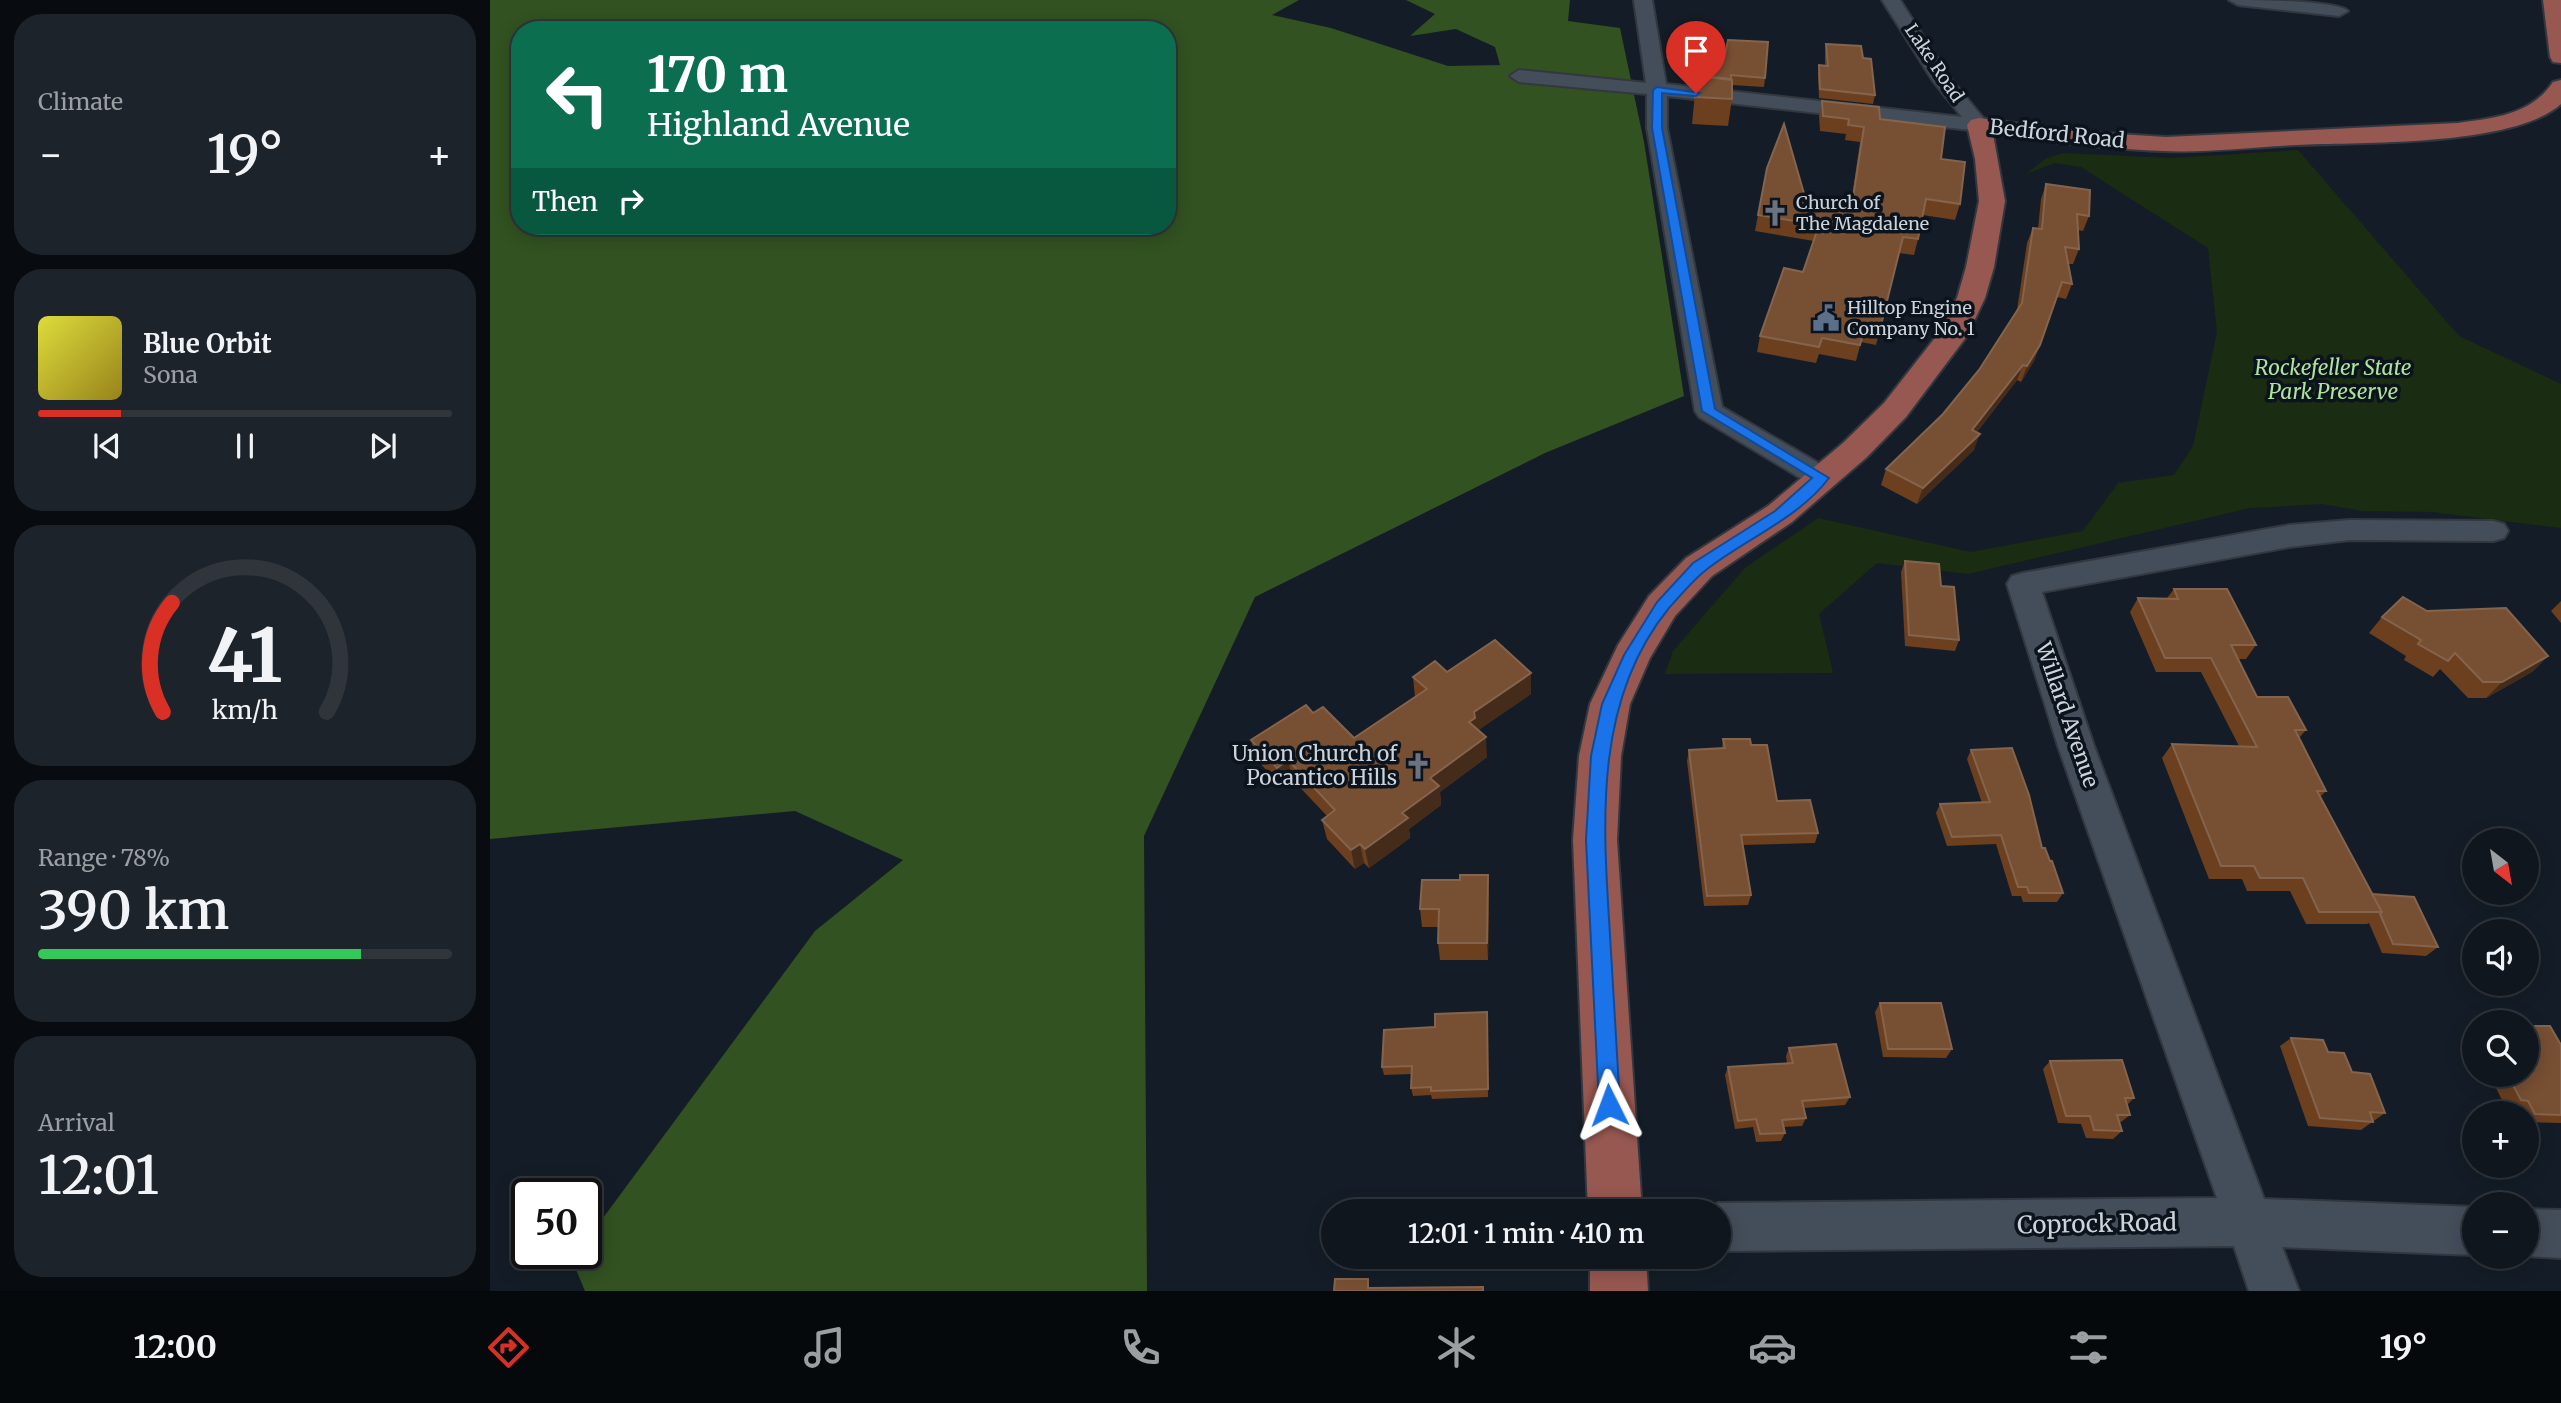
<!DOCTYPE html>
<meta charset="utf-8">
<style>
body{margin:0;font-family:Merriweather,serif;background:#1d232a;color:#f1f3f6;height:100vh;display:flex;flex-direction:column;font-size:26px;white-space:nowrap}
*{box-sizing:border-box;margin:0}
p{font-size:23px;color:#9b9fa4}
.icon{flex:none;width:38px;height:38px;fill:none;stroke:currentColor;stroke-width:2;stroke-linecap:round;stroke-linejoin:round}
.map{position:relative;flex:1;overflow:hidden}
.details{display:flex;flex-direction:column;gap:14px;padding:14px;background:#080c10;width:490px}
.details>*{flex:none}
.banner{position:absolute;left:21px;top:21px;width:665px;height:214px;border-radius:28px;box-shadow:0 4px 18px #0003,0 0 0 2px #2f353b;background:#0b6e4f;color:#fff;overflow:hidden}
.needle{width:46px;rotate:149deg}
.controls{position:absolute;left:1972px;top:828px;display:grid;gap:14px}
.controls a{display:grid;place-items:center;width:77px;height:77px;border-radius:50%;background:#0f161d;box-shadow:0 4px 18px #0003,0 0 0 2px #2f353b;font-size:35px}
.speed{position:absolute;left:21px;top:1178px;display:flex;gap:14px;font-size:35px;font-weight:700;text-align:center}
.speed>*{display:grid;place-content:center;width:91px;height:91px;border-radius:50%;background:#0f161d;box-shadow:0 4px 18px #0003,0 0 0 2px #2f353b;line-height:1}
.speed .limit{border:4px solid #111;border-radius:10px;background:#fff;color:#111}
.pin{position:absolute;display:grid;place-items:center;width:60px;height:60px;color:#fff;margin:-72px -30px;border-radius:50% 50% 50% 0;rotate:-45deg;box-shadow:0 0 7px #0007}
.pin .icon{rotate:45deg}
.me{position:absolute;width:77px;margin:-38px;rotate:357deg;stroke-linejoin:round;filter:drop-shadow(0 0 5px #0008)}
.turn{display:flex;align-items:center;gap:24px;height:147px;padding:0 21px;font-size:32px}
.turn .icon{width:91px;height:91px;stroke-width:2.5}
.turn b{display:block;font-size:49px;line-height:60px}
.then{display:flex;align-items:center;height:66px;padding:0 21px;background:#0003;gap:14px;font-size:26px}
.big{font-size:52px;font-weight:600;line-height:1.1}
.details .tile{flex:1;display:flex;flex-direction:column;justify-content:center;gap:10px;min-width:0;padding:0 24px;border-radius:28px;background:#1d232a}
.details .dial{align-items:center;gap:0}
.dial svg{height:182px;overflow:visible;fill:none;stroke:#2f353b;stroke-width:7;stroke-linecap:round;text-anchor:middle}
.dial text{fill:#f1f3f6;stroke:none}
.song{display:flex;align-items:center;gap:21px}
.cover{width:84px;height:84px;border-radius:10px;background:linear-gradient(135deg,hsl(60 70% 55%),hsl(50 70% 35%))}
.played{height:7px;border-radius:4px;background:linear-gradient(90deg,#d93025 20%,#2f353b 20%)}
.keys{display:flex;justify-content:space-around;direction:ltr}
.heat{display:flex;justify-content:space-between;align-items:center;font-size:38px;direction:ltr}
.charge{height:10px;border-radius:5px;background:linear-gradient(90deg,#34c759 78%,#2f353b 0)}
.trip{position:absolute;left:831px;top:1199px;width:410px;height:70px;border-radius:35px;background:#0f161d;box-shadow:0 4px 18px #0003,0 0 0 2px #2f353b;font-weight:600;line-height:70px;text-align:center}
.dock{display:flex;height:112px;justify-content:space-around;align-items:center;background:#06090c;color:#9b9fa4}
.dock .icon{width:49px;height:49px}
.dock .active{color:#d93025}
.dock b{font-size:32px;color:#f1f3f6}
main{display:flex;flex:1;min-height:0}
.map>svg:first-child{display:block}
.green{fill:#1a2c11}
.forest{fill:#325221;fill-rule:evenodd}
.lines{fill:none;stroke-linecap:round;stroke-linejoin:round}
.minor-casing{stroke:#333840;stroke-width:4}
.major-casing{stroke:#333840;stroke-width:4}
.minor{fill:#444e5a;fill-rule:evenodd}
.major{fill:#975851;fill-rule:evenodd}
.wall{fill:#6c3f1f}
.shaded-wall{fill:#452b1a}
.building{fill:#774f33;stroke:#84644d;stroke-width:2}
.route{fill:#1a73e8;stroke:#114b97;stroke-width:2}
.labels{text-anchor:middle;stroke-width:7;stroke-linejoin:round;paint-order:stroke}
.far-street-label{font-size:18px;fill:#cdd3da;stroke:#0b131d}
.far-poi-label{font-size:18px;fill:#cdd3da;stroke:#0b131d;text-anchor:start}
.street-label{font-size:21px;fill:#cdd3da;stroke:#0b131d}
.park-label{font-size:21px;font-style:italic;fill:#b0e398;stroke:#0b131d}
.poi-label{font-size:21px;fill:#cdd3da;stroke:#0b131d;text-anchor:end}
.near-street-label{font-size:24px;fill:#cdd3da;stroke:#0b131d}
</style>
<main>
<section class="details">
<div class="tile"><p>Climate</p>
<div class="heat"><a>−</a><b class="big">19°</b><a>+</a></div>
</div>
<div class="tile">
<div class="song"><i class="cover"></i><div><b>Blue Orbit</b><p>Sona</p></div></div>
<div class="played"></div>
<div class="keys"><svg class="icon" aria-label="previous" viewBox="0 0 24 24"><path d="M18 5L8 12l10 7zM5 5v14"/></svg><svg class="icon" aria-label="pause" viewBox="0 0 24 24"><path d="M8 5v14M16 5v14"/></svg><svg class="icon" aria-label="next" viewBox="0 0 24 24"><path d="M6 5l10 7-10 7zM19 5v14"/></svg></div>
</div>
<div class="tile dial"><svg viewBox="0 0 100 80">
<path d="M14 69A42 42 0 1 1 86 69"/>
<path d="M14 69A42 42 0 0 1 18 21" stroke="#d93025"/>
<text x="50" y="56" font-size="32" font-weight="700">41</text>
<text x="50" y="72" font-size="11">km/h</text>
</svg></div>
<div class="tile"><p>Range · 78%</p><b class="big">390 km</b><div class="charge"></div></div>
<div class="tile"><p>Arrival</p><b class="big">12:01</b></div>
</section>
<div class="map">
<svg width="2071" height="1291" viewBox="0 0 2071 1291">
<rect width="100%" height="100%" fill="#141d27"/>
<path class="green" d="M1808,150L1969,336L2071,384V528L1942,512L1873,511L1832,504L1760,508L1478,574L1387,563L1329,614L1343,673L1175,674L1183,651L1255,568L1328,518L1481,552L1593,531L1628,483L1684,475L1703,446L1727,332L1718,248L1591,167L1564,163L1536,174L1555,159L1573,153L1681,158Z"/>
<path class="forest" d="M0,0H809L782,15L841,28L958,66L1010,65L1005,47L966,29L920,36L945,14L916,0H1080L1078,21L1130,28L1154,142L1194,396L1055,453L765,597L654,836L657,1291H95L82,1260L87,1253H96V1241L325,931L413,860L305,811L0,839ZM30,30H677V226H30Z"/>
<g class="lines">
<defs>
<g id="minor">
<path d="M1144,0H1162L1176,84L1472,117L1443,81L1392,0H1410L1460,78L1499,125L1496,129L1489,131L1177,96V128L1232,407L1342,471L1347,478L1342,485L1332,488L1322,485L1209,417L1205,411L1157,128V94L1029,82L1020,76L1029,70L1156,83Z"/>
<path d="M1739,0C1761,0 1845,0 1858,11L1849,16L1748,5Z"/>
<path d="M1860,520L2003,521L2014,524L2018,531L2014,538L2003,541L1860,540L1799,547L1552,592L1604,746L1774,1199L1984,1207V1255L1792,1247L1809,1291H1759L1744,1246L1228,1251V1211H1211L1228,1203L1727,1198L1568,746L1517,584L1522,576L1533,573L1799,525Z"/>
<path d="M2037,1209L2071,1210V1258L2036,1256Z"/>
</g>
<g id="major">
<path d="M2053,0H2071V63L2063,62L2060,57Z"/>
<path d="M2071,80V104C2023,147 1872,142 1806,145C1762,147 1717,153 1673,151C1616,149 1560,142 1503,134L1515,201L1504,267L1495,298L1477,336L1416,417L1377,457L1302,522L1222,576L1185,616L1160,658L1140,704L1131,756L1127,840L1152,1211H1098L1083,840L1089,756L1100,704L1128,645L1159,596L1196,558L1278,506L1353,443L1394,403L1448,334L1467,298L1476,267L1489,201L1485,159L1477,125L1481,120L1489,118L1582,131L1676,137L1968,123C2005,118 2041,115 2063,82Z"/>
<path d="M1100,1256H1156L1158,1291H1100Z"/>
</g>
</defs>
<use href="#minor" class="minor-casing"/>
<use href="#major" class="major-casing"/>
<use href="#minor" class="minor"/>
<use href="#major" class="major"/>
</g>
<g class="wall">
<path d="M1336,44L1373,58L1385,95L1383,104L1329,98L1328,74L1329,65H1335V53Z"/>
<path d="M1209,52L1275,78L1274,87L1242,85V99L1238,126L1202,124Z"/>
<path d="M1332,101L1390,119L1451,159L1470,204L1465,220L1433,215L1428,239L1424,255L1409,253L1386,345L1371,342L1366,361L1329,354L1326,363L1267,352L1270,336L1313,272L1324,241L1265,231L1268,215L1315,197L1361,204L1370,142L1355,140L1356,134L1330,131L1329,116Z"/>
<path d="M1556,184L1599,216L1593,231L1588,230L1589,249L1583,264H1578L1582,284L1576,299L1567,297L1544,361L1531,382L1527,380L1487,432L1484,450L1427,504L1391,485L1396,469L1453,414L1489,370L1527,310L1537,243L1543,228L1548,229L1551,199Z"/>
<path d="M1415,561L1451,586L1469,640L1465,651L1415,646L1411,572Z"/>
<path d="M1684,589L1766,645L1756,659H1748L1767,697L1816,730L1809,738L1836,791L1830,797L1882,894L1948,947L1936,956L1892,953L1879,923L1877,924H1816L1800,891H1757L1752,879H1719L1672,758L1682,744L1749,746L1711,672H1666L1640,612L1648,598H1677Z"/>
<path d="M2071,601V623L2061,611Z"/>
<path d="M1937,611L2058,656L2042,672L1996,698H1978L1950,669L1943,677L1914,660L1916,656L1879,633L1892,617Z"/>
<path d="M957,672L1041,673V694L988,730L997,757L950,792L951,805L919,829L920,838L879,868L874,863L865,869L837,839L832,820L837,816L803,780L792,787L767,760L761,740L823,713L864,738L925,697L923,677Z"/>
<path d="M1233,739L1261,745L1287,801L1328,833L1325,843L1252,845L1261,895L1258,905L1214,906L1197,761L1199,750L1232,748Z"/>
<path d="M1481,750L1552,848L1560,861L1573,893L1567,902H1533L1531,896H1522L1506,844L1457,846L1446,813L1450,804L1492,803L1477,759Z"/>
<path d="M999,894L998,960H950L948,943V927H932L930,909Z"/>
<path d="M1390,1003L1462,1049L1456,1058L1393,1057L1385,1012Z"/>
<path d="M997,1012L998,1097L942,1099L941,1095L923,1096L921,1088V1074L894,1075L892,1067L945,1027Z"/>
<path d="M1984,1029V1046L1978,1033Z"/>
<path d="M1801,1038L1838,1052L1862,1072L1895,1113L1871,1130L1818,1126L1790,1046Z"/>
<path d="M2071,1045V1123L2037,1122V1113H2026L2024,1109L2016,1108L1999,1074H2037Z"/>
<path d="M1299,1048L1360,1097L1355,1105L1314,1108L1316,1118L1312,1126L1293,1127L1295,1133L1291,1141L1266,1142L1263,1127L1245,1129L1235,1075L1238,1067L1297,1063L1296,1056Z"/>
<path d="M1560,1061L1644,1098L1637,1105L1640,1115L1631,1122H1629L1632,1131L1623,1139L1596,1138L1591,1124L1568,1123L1553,1069Z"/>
</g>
<g class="shaded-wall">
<path d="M1550,345L1544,361L1531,382L1537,366Z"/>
<path d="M1533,365L1527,380L1476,446L1482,430Z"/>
<path d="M1490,434L1484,450L1427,504L1433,488Z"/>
<path d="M2058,656L2042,672L1996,698L2012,682Z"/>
<path d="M1041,673V694L986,732L979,722L984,712Z"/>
<path d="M996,737L997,757L950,792L951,805L919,829L920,838L879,868L875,849L912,813L940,778Z"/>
<path d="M798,760L803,780L792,787L787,768Z"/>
<path d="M870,844L874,863L865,869L861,850Z"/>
<path d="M998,875L999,894L998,960L997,943Z"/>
</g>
<g class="building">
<path d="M1238,40L1278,42L1275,78L1241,75V79L1207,75L1209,52L1235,55Z"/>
<path d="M1336,44L1371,46L1373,58L1381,59L1385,95L1330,89L1329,65L1338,66Z"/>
<path d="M1207,76L1242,80V99L1205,97Z"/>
<path d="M1332,101L1389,107L1390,119L1455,127L1451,159L1475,162L1470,204L1436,199L1428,239L1413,237L1390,329L1375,326L1370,345L1332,338L1329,347L1270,336L1294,268L1313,272L1329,225L1268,215L1277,168L1294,124L1315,197L1362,204L1374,127L1358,125L1359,119L1333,116Z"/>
<path d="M1556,184L1600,190L1599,216L1587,214L1589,249L1575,247L1582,284L1572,282L1550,345L1537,366L1533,365L1482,430L1490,434L1433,488L1396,469L1453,414L1489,370L1532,303L1543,228L1552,229Z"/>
<path d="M1415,561L1449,564L1451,586L1464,587L1469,640L1419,635Z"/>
<path d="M1684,589H1737L1766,645H1741L1767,697H1798L1816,730H1805L1836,791H1827L1892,912H1829L1813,878H1770L1764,866H1731L1682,744L1767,747L1721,658H1675L1648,598L1688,599Z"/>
<path d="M1913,597L1937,611L2016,608L2058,656L2012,682H1993L1965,653L1958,661L1928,644L1931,640L1892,617Z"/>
<path d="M1005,640L1041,673L984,712L985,718L979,722L996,737L940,778L949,786L912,813L918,818L875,849L870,844L861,850L832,820L845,810L798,760L787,768L761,740L816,705L823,713L833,707L864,738L937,689L923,677L945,661L957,672Z"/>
<path d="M1233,739H1260L1261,745H1277L1287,801L1320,800L1328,833L1251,835L1261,895L1217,896L1199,750L1235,748Z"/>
<path d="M1522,748L1539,795L1552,848H1555L1560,861H1562L1573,893H1539L1537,887H1528L1511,835L1462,837L1450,804L1500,802L1481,750Z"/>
<path d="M970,875H998L997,943H948L949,909H930L932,880H970Z"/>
<path d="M1882,894L1924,897L1948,947L1903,944L1890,914L1892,912Z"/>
<path d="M1390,1003H1451L1462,1049H1398Z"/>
<path d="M997,1012L998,1089L941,1091V1087L921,1088L922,1066L892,1067L894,1030L945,1027V1014Z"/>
<path d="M2037,1026H2060L2071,1045V1115L2045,1114L2038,1101L2031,1100L2017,1074H2037Z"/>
<path d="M1801,1038L1833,1040L1838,1052L1854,1053L1862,1072L1880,1074L1895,1113L1880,1112L1883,1122L1830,1118Z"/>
<path d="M1346,1044L1360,1097L1312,1101L1316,1118L1292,1120L1295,1133L1270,1134L1266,1119L1248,1121L1238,1067L1303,1063L1299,1048Z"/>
<path d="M1632,1060L1644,1098H1635L1640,1115H1627L1632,1131L1604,1130L1600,1116H1576L1560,1061Z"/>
<path d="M845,1279H878V1288L993,1287V1291H844Z"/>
</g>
<path class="route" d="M1167,87L1210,93L1206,96L1172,93V128L1225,409L1339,478C1308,519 1255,539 1216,570C1203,580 1190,596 1179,608C1103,701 1113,824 1120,935C1123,992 1127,1048 1130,1105L1127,1113L1119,1116L1112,1113L1109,1105L1096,840L1101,756L1112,704L1134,655L1167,602L1203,563L1285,511L1322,478L1212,411L1162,128L1163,90Z"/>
<defs>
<symbol id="church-bare" viewBox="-9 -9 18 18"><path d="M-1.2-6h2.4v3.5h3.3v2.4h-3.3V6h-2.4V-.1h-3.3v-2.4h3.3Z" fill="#6b7280" stroke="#0b131d" stroke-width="2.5" paint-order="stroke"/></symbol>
<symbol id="civic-bare" viewBox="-9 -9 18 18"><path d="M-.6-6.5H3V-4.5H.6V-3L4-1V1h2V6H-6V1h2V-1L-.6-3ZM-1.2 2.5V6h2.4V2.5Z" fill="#5c6f8a" stroke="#0b131d" stroke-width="2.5" paint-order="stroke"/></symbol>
</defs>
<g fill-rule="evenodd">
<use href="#church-bare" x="1266" y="194" width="38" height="38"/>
<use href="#civic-bare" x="1317" y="299" width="38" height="38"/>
<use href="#church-bare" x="909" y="747" width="38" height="38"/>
</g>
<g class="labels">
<g class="far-street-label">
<text transform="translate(1444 63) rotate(56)" y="6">Lake Road</text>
</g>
<g class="far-poi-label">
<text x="1306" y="209">Church of<tspan x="1306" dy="21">The Magdalene</tspan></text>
<text x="1357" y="314">Hilltop Engine<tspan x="1357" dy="21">Company No. 1</tspan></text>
</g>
<g class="street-label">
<text transform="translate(1567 134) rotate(6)" y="7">Bedford Road</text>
<text transform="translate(1577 715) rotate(71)" y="7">Willard Avenue</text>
</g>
<g class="park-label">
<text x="1843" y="375">Rockefeller State<tspan x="1843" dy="24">Park Preserve</tspan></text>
</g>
<g class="poi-label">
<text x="907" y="761">Union Church of<tspan x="907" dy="24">Pocantico Hills</tspan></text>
</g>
<g class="near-street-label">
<text transform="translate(1607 1224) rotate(-1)" y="8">Coprock Road</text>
</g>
</g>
</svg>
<div class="controls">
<a><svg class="needle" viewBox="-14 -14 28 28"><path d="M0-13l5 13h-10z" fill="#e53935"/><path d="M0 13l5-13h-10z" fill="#9b9fa4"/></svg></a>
<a><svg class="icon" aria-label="sound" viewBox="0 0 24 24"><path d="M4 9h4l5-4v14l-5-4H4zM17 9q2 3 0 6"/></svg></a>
<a><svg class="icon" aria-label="search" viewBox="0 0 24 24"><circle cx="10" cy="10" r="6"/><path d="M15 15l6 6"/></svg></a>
<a>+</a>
<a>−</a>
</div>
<div class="speed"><div class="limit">50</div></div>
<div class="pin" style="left:1206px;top:93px;background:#d93025"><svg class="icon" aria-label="arrive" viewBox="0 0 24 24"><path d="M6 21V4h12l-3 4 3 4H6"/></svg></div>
<svg class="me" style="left:1119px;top:1105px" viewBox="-20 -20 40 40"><path d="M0-17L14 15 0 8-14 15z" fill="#1a73e8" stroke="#fff" stroke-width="4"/></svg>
<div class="trip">12:01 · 1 min · 410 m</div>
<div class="banner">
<div class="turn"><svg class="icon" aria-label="left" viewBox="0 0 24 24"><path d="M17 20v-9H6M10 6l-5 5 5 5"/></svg><div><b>170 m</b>Highland Avenue</div></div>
<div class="then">Then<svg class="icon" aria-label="right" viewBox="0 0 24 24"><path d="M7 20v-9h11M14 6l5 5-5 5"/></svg></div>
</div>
</div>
</main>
<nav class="dock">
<b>12:00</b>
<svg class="icon active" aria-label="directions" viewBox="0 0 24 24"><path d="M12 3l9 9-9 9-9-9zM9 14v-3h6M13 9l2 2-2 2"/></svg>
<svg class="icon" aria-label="music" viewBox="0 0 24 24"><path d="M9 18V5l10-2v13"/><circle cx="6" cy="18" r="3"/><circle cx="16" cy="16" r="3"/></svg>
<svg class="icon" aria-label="phone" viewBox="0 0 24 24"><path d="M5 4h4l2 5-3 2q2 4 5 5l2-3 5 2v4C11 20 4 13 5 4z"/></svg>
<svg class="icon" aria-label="climate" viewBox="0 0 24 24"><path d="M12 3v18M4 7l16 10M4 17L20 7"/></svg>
<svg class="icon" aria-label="car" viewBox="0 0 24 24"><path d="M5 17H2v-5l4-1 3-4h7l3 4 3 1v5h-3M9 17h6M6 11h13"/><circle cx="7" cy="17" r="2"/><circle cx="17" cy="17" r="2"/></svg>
<svg class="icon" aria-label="filters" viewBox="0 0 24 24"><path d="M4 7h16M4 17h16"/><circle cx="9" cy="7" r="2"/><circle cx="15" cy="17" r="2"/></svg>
<b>19°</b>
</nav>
